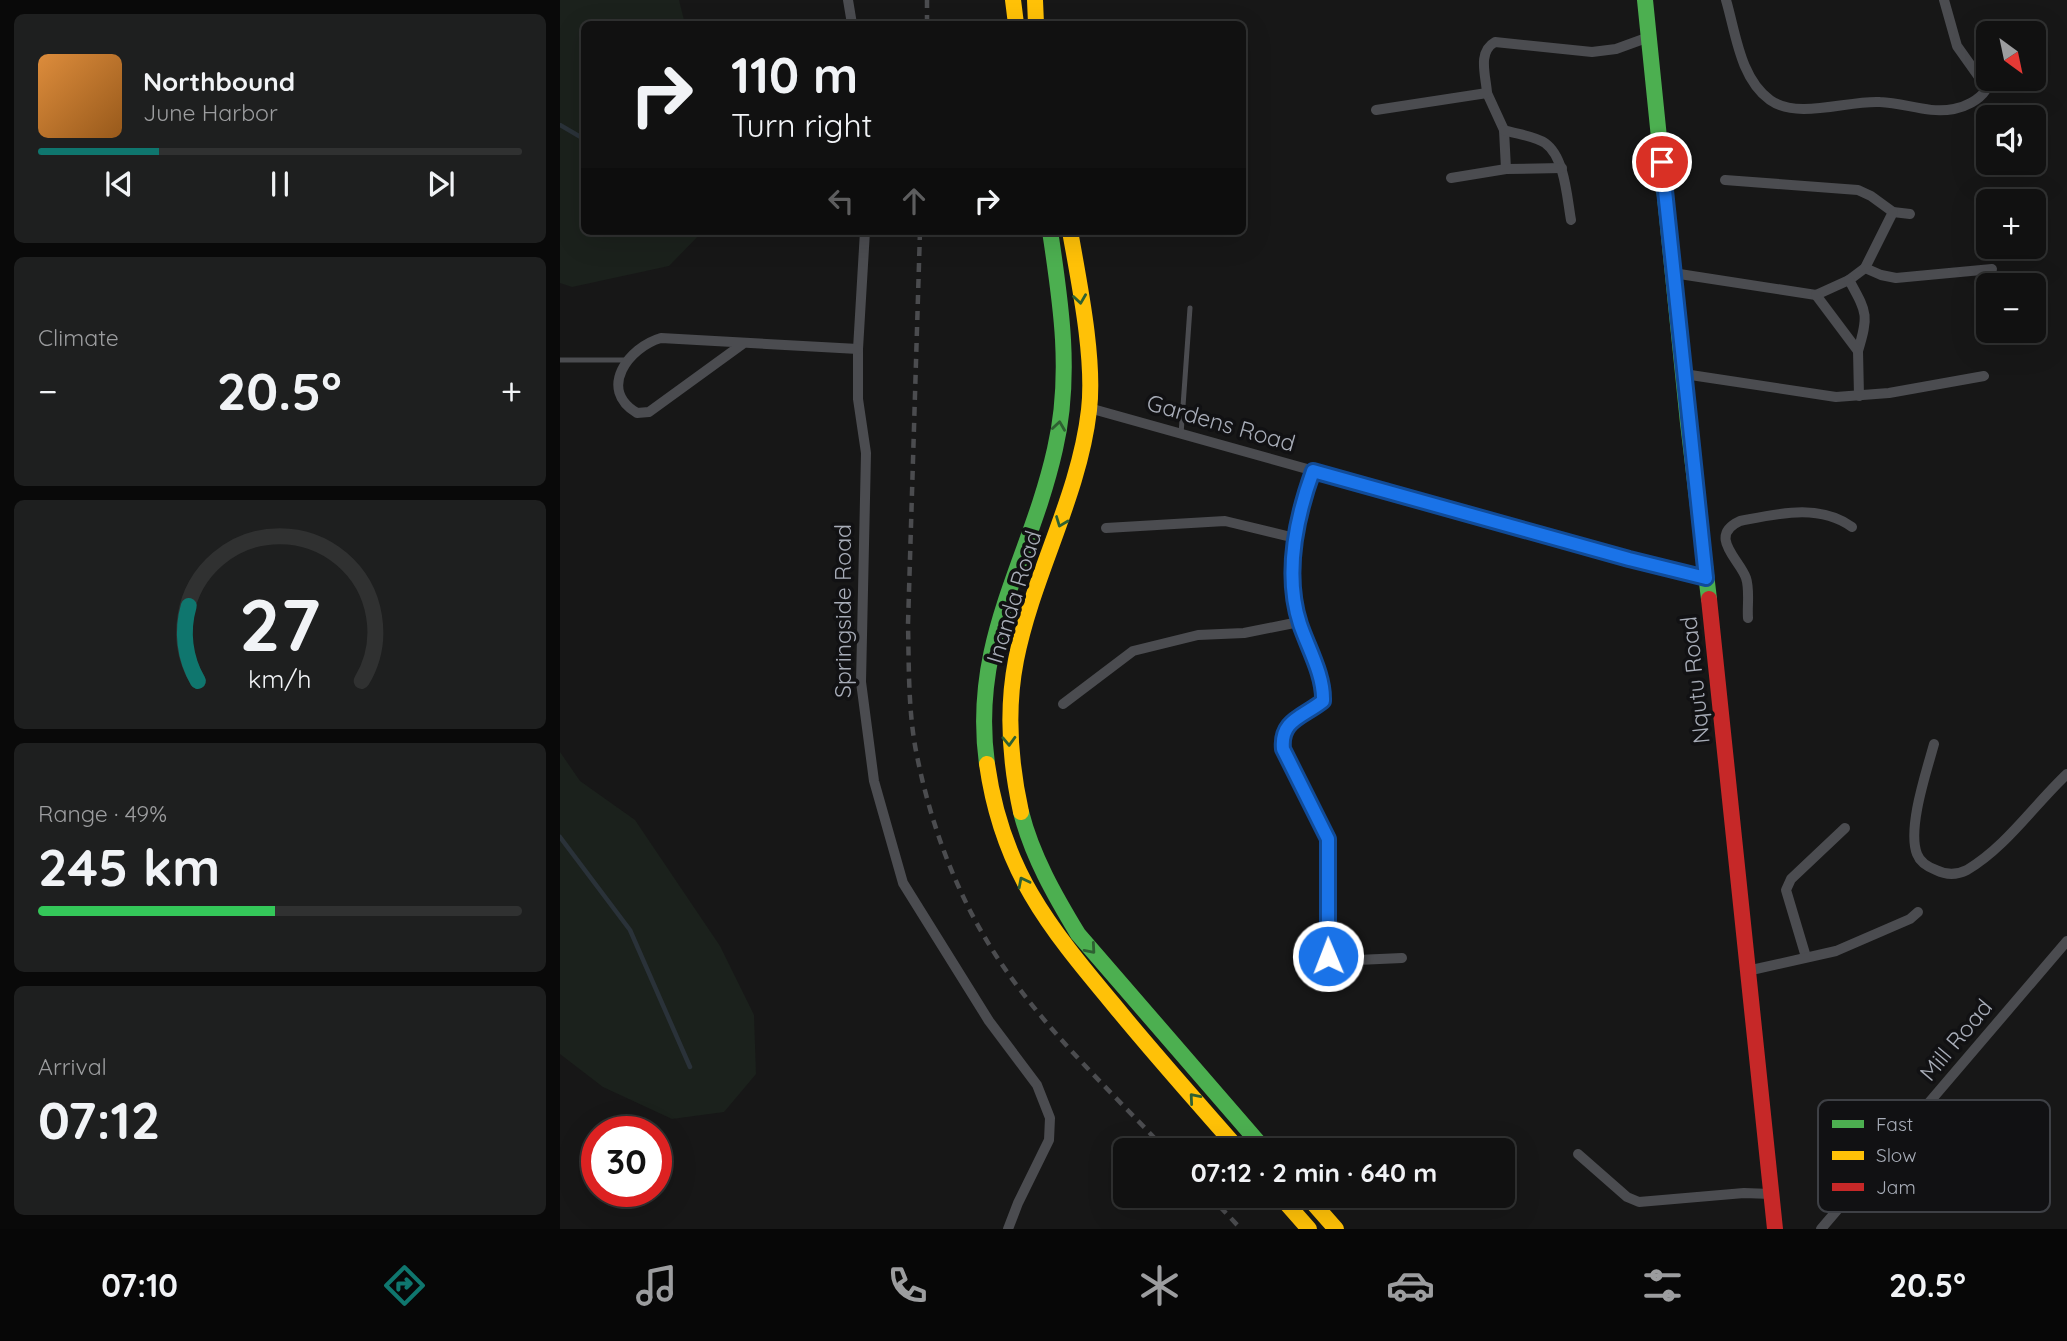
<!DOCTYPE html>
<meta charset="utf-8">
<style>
body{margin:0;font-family:Quicksand,sans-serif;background:#1e1f1f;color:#f1f3f6;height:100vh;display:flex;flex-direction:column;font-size:26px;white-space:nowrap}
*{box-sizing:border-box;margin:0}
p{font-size:23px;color:#9c9d9f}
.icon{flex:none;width:38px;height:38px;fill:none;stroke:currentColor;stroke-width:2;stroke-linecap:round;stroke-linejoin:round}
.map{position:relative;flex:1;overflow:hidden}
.panel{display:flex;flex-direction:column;gap:14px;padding:14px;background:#090909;width:560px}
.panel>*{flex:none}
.guide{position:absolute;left:21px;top:21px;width:665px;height:214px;border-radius:10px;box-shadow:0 7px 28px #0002,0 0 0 2px #303131;background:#111;color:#f1f3f6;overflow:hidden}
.needle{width:46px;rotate:147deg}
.tools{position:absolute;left:1416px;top:21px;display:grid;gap:14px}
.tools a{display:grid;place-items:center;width:70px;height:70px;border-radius:10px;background:#111;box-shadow:0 7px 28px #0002,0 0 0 2px #303131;font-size:35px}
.speed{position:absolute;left:21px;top:1116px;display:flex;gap:14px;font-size:35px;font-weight:700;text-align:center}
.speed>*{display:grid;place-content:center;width:91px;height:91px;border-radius:50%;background:#111;box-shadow:0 7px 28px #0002,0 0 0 2px #303131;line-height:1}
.speed .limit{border:10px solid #d22;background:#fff;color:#111}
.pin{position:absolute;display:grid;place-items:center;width:60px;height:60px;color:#fff;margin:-30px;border:4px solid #fff;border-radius:50%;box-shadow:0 2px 7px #0007}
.me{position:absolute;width:77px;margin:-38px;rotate:359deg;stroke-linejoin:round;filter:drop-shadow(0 0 5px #0008)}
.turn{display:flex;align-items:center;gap:24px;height:147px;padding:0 35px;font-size:32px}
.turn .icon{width:91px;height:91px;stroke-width:2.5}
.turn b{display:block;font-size:49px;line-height:60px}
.lanes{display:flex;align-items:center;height:66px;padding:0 35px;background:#0003;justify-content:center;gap:35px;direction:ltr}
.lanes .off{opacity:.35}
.big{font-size:52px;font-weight:700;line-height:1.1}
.panel .widget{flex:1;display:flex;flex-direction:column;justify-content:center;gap:10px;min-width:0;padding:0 24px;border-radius:10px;background:#1e1f1f}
.panel .dial{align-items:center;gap:0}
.dial svg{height:182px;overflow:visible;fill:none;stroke:#303131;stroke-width:7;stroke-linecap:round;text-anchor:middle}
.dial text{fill:#f1f3f6;stroke:none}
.song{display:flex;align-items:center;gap:21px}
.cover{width:84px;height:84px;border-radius:10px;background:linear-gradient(135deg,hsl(30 70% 55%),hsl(30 70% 35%))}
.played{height:7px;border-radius:4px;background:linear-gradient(90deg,#0f766e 25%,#303131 25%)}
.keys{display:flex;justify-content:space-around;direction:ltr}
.heat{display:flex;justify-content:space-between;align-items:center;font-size:38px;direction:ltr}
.charge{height:10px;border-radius:5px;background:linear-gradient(90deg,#34c759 49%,#303131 0)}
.trip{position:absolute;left:553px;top:1138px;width:402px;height:70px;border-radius:10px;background:#111;box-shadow:0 7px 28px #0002,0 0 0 2px #303131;font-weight:700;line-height:70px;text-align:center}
.menu{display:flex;height:112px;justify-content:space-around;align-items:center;background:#070707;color:#9c9d9f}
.menu .icon{width:49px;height:49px}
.menu .on{color:#0f766e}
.menu b{font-size:32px;color:#f1f3f6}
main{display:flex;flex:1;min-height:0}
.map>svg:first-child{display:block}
.green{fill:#1b211c}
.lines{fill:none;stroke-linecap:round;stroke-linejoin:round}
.stream{stroke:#2a3239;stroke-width:4.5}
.lane{stroke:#4b4c50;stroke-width:5}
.street{stroke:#4b4c50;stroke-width:10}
.fast{stroke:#4caf50;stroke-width:16}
.slow{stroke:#ffc107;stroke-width:16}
.jam{stroke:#c62828;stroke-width:16}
.rail{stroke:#4b4c4f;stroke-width:4.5;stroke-dasharray:9 7;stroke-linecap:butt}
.oneway{stroke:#2e6032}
.route-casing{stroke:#114b97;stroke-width:18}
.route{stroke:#1a73e8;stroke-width:12}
.labels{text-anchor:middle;stroke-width:7;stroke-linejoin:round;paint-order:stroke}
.street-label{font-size:23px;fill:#a8adb8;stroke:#111113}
.key{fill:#111113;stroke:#3e4045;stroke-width:2}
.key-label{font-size:19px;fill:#a8adb8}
</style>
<main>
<section class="panel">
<div class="widget">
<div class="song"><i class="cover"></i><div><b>Northbound</b><p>June Harbor</p></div></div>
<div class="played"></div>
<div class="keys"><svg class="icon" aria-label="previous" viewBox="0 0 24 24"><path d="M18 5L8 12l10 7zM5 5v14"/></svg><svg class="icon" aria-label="pause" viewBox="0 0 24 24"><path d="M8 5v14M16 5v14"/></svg><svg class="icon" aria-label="next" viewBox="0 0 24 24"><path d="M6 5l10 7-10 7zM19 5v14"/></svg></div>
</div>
<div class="widget"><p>Climate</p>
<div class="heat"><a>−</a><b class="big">20.5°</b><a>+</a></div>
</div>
<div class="widget dial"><svg viewBox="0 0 100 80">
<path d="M14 69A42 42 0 1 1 86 69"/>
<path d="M14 69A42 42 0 0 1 10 36" stroke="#0f766e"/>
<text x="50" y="56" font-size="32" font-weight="700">27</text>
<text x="50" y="72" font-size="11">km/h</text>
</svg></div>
<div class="widget"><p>Range · 49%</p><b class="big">245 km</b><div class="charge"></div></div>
<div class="widget"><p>Arrival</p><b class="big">07:12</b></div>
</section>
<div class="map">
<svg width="1507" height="1229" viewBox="0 0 1507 1229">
<rect width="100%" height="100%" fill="#171717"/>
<g class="green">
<path d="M0,0H119L125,24H24V231H143L109,266L12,287L0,283Z"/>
<path d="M0,752L20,781L75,820L160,946L194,1015L196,1074L164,1112L112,1119L43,1087L0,1054Z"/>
</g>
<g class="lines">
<g class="stream">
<path d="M0,125L24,139"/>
<path d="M0,837L70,930L130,1067"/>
</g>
<g class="lane">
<path d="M0,360H68"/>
<path d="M621,434L630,308"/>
</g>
<g class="street">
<path d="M288,0L292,24"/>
<path d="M1166,0C1176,34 1180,78 1210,100C1238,120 1288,100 1320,102C1346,103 1368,114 1394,109C1405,107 1419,100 1425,91L1424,84L1397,46L1384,0"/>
<path d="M927,93L944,130L946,169"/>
<path d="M816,110L927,93C926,76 917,52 935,42L1032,52L1056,49L1089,37"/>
<path d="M944,130C956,134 975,136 985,143C1005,157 1007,198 1011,220"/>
<path d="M891,178L946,169L1002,168"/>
<path d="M1165,180L1298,190L1311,196L1333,212L1350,214"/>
<path d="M305,231L298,349V399L306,453L301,682L314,781L343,883L429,1021L477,1085L490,1118L489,1140L458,1203L448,1229"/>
<path d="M1305,268L1321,275L1336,278L1432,269"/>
<path d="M1113,273L1256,295L1289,280L1305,268L1333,212"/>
<path d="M1289,280C1307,313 1309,314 1298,351"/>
<path d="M1256,295L1298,351L1299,396"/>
<path d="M184,343L89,412L77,413C37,389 69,347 101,338L298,349"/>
<path d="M1124,374L1276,397L1329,393L1424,376"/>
<path d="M529,408L1069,559L1146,578"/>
<path d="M753,471C736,518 724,575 740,624C748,648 764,675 763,701L725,727L722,739L723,749L768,839V956L775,961L842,958"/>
<path d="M546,528L665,521L735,538"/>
<path d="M1188,618C1187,606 1190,590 1186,578C1180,560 1147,536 1180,521C1217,514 1259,503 1292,527"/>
<path d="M503,704L573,651L638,635L684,633L739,622"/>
<path d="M1374,744C1367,770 1347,828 1357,854C1360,862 1368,867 1376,870C1386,875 1397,875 1407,870C1446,847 1474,805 1507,774"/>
<path d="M1246,957L1226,890L1231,879L1285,828"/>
<path d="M1187,971L1276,951L1350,919L1358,912"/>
<path d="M1018,1154L1067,1197L1079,1202L1184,1193L1211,1194"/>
<path d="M1261,1229L1507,941"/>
</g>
<g class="fast">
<path d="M1085,0L1128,423L1149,599"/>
<path d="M427,764C410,641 470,561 495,449C512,376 501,303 490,231"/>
<path d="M461,812C472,856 495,896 518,934L705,1150"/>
</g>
<g class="slow">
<path d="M453,0L456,24"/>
<path d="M475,0L476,24"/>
<path d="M427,764C442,870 488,926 554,1005C594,1054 637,1102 679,1150"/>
<path d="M461,812C450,762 446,711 456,660C473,574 519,497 529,410C535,359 519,282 510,231"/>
<path d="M719,1195L749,1229"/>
<path d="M746,1195L776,1229"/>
</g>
<path class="jam" d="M1149,599L1215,1229"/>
<g class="rail">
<path d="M367,24V0"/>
<path d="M360,231L348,624C349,667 348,713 357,756C373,835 403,911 450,976C495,1039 552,1093 606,1150"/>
<path d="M649,1195L681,1229"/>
</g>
</g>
<defs><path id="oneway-chevron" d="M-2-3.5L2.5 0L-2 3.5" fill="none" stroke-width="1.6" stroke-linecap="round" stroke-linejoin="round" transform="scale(1.75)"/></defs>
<g class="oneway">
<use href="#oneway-chevron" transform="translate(520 299) rotate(82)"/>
<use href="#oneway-chevron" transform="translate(499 426) rotate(-82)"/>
<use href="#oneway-chevron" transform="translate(501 522) rotate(111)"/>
<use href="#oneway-chevron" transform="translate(449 741) rotate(88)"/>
<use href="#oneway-chevron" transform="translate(463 882) rotate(-117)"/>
<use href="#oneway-chevron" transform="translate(531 949) rotate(49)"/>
<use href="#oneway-chevron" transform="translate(634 1098) rotate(-131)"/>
</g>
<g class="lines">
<defs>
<path id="route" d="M768,956V839L723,749C720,720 743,717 763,701C764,675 748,648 740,624C724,575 736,518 753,471L1069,559L1146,578L1102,162"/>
</defs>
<use href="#route" class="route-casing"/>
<use href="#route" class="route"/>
</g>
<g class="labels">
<g class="street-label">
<text transform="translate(661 423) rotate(16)" y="8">Gardens Road</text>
<text transform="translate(454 597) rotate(-73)" y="8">Inanda Road</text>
<text transform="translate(283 611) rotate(-90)" y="8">Springside Road</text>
<text transform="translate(1135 680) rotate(-96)" y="8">Nqutu Road</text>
<text transform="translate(1396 1040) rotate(-50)" y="8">Mill Road</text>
</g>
</g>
<rect x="1258" y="1100" width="232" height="112" rx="10" class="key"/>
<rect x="1272" y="1120" width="32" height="8" fill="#4caf50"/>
<rect x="1272" y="1151" width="32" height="9" fill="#ffc107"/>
<rect x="1272" y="1183" width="32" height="8" fill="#c62828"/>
<g class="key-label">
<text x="1316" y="1131">Fast</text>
<text x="1316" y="1162">Slow</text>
<text x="1316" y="1194">Jam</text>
</g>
</svg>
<div class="tools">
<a><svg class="needle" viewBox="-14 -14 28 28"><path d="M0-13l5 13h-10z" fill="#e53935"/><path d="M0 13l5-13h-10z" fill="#9c9d9f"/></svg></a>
<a><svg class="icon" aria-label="sound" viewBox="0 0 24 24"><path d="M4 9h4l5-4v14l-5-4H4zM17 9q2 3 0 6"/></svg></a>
<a>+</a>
<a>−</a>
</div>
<div class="speed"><div class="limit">30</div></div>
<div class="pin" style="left:1102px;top:162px;background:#d93025"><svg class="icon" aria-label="arrive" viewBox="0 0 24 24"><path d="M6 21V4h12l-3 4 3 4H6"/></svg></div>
<svg class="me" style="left:768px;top:956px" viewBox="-20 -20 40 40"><circle r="17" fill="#1a73e8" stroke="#fff" stroke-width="3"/><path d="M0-11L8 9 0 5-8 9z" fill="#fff"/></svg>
<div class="trip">07:12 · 2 min · 640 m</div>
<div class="guide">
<div class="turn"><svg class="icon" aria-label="right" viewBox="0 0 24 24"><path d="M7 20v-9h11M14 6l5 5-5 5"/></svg><div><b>110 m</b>Turn right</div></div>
<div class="lanes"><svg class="icon off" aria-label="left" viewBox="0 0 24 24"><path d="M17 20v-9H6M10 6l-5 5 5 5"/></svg><svg class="icon off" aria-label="ahead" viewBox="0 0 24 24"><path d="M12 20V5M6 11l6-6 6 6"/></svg><svg class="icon" aria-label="right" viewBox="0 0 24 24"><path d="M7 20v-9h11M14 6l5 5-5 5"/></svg></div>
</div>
</div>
</main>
<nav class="menu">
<b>07:10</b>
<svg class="icon on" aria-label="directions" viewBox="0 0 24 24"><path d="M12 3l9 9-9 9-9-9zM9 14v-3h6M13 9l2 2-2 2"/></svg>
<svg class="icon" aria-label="music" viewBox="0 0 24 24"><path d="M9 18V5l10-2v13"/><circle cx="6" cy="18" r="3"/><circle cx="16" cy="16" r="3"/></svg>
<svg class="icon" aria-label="phone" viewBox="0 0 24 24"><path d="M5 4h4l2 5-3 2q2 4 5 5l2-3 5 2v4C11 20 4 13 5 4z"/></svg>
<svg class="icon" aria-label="climate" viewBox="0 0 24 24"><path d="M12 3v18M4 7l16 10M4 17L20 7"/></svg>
<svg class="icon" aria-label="car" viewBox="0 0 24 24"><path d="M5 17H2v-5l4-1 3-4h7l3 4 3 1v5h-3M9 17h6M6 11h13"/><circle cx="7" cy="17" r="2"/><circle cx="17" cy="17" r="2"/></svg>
<svg class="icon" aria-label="filters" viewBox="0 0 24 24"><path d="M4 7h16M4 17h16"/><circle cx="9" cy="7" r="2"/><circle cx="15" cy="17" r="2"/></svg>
<b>20.5°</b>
</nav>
